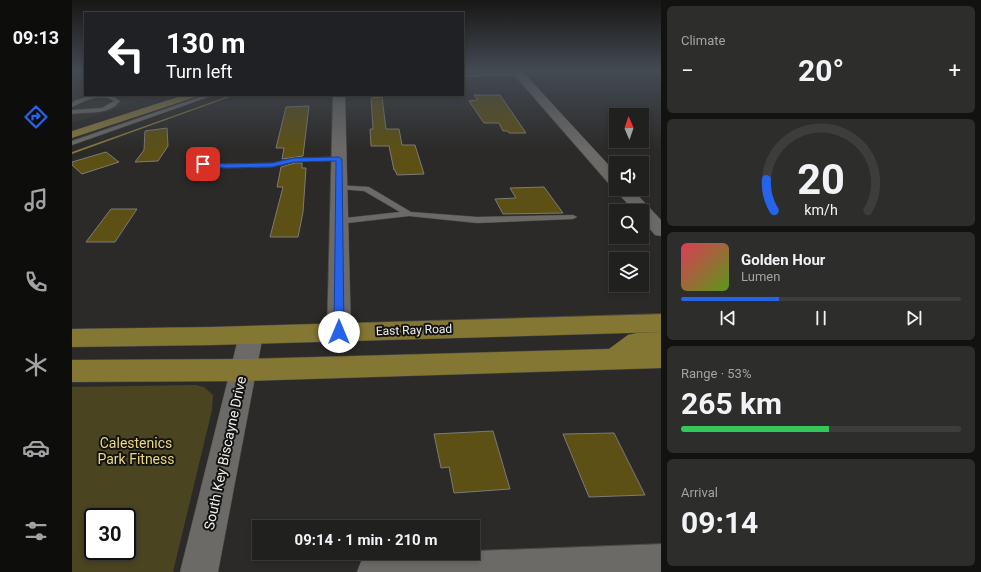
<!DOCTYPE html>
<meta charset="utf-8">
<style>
body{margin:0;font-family:Roboto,sans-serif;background:#2d2d2b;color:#f1f3f6;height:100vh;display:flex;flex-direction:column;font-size:15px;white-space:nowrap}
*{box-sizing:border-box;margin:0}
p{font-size:13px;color:#a2a3a4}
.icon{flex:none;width:22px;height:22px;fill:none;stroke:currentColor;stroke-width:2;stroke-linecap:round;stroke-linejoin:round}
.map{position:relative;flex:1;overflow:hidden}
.sheet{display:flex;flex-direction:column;gap:6px;padding:6px;background:#121210;width:320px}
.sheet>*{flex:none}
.banner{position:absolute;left:12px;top:12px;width:380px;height:84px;border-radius:0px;box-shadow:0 2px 6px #0003,0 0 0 1px #3d3e3c;background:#202124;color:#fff;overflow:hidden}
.needle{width:26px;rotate:358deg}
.tools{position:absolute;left:537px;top:108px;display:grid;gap:8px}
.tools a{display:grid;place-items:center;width:40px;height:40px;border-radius:0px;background:#20201e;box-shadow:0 2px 6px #0003,0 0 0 1px #3d3e3c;font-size:20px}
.speed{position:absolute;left:12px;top:508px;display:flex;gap:8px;font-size:20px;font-weight:700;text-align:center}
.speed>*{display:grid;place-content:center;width:52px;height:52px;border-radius:50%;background:#20201e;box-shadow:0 2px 6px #0003,0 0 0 1px #3d3e3c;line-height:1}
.speed .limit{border:2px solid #111;border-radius:6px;background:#fff;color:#111}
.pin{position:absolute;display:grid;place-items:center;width:34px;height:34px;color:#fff;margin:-17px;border-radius:8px;box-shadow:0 2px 6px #0006}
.me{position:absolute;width:44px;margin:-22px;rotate:0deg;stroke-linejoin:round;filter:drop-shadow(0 0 3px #0008)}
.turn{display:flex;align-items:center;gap:14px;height:84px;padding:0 16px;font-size:18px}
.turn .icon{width:52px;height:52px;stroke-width:2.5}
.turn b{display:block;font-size:28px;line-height:34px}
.big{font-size:30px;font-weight:700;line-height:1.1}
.sheet .card{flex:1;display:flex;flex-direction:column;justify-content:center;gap:6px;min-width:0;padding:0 14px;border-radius:6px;background:#2d2d2b}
.sheet .dial{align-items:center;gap:0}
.dial svg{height:104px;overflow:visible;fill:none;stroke:#3d3e3c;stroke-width:7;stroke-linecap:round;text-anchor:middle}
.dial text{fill:#f1f3f6;stroke:none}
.song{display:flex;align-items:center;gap:12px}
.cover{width:48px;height:48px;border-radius:6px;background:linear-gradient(135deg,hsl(350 70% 55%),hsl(90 70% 35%))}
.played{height:4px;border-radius:2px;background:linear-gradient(90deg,#2563eb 35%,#3d3e3c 35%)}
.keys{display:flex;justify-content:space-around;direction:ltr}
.heat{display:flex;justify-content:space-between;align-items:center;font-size:22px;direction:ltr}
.charge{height:6px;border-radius:3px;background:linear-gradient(90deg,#34c759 53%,#3d3e3c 0)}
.trip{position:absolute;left:180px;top:520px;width:228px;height:40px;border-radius:0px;background:#20201e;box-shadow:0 2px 6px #0003,0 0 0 1px #3d3e3c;font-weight:700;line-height:40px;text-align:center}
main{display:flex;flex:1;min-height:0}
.tabs{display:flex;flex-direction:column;width:72px;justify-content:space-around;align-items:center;background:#0d0d0c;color:#a2a3a4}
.tabs .icon{width:28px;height:28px}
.tabs .selected{color:#2563eb}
.tabs b{font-size:18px;color:#f1f3f6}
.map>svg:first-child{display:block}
.built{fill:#333129}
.green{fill:#4b4421;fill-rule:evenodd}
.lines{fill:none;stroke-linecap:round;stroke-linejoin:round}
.stream{fill:#84773f;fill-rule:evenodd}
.canal{fill:#84773f;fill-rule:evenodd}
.building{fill:#5c5014;stroke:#7c7b78}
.service-casing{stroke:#484845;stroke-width:1}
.minor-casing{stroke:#484845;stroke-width:1}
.tertiary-casing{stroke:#484845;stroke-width:1}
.primary-casing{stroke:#484845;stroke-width:1}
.service{fill:#6b6a67;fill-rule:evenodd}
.minor{fill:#6b6a67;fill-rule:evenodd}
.tertiary{fill:#6b6a67;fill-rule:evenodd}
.primary{fill:#847734;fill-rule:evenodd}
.route{fill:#2563eb;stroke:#184099}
.labels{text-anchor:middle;stroke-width:4;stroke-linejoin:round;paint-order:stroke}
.street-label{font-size:12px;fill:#f0f0ee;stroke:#131312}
.near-park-label{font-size:14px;fill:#ecd883;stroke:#131312}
.near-street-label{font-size:14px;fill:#f0f0ee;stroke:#131312}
</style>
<main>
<nav class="tabs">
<b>09:13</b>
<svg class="icon selected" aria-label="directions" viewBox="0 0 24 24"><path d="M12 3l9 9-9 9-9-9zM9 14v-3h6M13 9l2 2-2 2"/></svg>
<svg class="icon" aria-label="music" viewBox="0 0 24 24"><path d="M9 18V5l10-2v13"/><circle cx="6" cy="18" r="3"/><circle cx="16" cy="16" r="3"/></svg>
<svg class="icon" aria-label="phone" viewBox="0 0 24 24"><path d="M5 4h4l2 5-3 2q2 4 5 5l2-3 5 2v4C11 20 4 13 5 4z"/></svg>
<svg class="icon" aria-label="climate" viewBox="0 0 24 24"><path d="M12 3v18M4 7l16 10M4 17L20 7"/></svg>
<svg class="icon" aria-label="car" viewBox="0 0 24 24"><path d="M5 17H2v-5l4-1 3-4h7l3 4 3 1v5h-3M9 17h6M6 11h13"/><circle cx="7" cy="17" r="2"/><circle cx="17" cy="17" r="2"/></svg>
<svg class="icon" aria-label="filters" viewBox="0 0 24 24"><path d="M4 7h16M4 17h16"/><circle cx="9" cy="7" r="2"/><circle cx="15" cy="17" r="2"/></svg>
</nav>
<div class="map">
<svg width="589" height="572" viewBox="0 0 589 572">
<rect width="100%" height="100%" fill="#2b2a28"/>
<path class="built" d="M0,70H13V95H84L0,123Z"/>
<path class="green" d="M124,385L132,387L141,395L140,410L101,572H0V387ZM21,517H55V551H21Z"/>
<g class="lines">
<path class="stream" d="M160,95H163L0,154V152Z"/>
<path class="canal" d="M112,95H126L124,97L0,138V131Z"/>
</g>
<g class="building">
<path d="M402,95H428L454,133H437L436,131H431L427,123H412L397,101L406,100Z"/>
<path d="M310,97L314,129H327L330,145H343L352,174L325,175L323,170H322L317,146H299L298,129H301L299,98Z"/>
<path d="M237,106L231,156L210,159L212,148H204L214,107Z"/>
<path d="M95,128L96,146L86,161L63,162L72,150L73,131Z"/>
<path d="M34,152L47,162L10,174L0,165V162Z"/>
<path d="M223,163H230V168H234L231,212L226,237H198L211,187H205L209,167Z"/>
<path d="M472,187L491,213L431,214L423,199L444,198L438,188Z"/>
<path d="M39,209H65L43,242H14Z"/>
<path d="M421,431L438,489L382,493L377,467L369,468L362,434Z"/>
<path d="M542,433L573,495L517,497L491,434Z"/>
</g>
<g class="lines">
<defs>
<g id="service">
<path d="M449,73L447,75L391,77V75Z"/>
<path d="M21,95C31,95 40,94 48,101C36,116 17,111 0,114V110L30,108L42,101C28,92 13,101 0,107V103L2,101Z"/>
<path d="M134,95H142L0,145V141Z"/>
<path d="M267,157L270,159L269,160L223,162L200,167L153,168L131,166L119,169L115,167L131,162L153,164L200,163L223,158Z"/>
<path d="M264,185L297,187L339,212L405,217L501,215L505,217L501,219L405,223L337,216L267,224L264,223L263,221L264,219L328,212L292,191L267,189L263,187Z"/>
</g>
<g id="minor">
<path d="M438,70H449L544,173V187L538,185Z"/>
<path d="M261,95H273L279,332L275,338L267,341L259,338L255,332Z"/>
<path d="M544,188V189H560L589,220V236L583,235L570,220V211H562L545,192L543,189Z"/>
<path d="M589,544V572H285L290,559L303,554L401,553V551Z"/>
</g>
<path id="tertiary" d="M179,326L188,329L191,335L146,572H108L167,335L170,329Z"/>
<g id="primary">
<path d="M589,314V332L141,345L0,347V329L141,327Z"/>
<path d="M589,332V368L171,381L0,382V360L171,359L537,349L556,335L565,333Z"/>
</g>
</defs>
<use href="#service" class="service-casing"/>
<use href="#minor" class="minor-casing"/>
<use href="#tertiary" class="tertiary-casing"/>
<use href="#primary" class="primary-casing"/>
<use href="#service" class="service"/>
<use href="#minor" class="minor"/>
<use href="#tertiary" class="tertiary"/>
<use href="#primary" class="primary"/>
</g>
<linearGradient id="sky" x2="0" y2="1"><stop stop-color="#181716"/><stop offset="0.47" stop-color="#444a53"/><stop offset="1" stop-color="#444a53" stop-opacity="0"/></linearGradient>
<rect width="589" height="150" fill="url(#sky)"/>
<path class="route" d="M267,157L270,159L272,332L271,334H264L262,332L264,161L222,162L200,167L153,168L131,166L128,164L131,162L153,164L200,163L222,158Z"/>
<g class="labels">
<g class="street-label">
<text transform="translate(342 330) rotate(-2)" y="4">East Ray Road</text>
</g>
<g class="near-park-label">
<text x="64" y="448">Calestenics<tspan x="64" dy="16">Park Fitness</tspan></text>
</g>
<g class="near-street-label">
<text transform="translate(153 453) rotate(-78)" y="5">South Key Biscayne Drive</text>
</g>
</g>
</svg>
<div class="tools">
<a><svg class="needle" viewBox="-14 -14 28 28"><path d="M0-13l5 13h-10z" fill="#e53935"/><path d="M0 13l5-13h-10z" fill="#a2a3a4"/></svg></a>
<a><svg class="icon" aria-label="sound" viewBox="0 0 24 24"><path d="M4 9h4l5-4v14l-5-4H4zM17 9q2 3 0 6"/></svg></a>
<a><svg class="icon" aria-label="search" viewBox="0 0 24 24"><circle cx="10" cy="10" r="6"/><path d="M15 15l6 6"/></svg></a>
<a><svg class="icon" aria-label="layers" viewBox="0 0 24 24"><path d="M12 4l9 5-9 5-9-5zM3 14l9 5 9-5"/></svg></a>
</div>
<div class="speed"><div class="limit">30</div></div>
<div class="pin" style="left:131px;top:164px;background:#d93025"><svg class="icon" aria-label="arrive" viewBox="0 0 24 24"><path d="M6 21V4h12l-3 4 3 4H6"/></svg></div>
<svg class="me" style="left:267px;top:332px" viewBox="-20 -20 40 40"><circle r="19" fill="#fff"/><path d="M0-13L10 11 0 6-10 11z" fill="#2563eb"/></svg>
<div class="trip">09:14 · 1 min · 210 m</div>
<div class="banner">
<div class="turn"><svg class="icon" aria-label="left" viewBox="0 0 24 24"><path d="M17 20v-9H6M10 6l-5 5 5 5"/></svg><div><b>130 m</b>Turn left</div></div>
</div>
</div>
<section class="sheet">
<div class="card"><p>Climate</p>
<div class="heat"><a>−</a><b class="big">20°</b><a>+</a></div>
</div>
<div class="card dial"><svg viewBox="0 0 100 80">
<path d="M14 69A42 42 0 1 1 86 69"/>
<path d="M14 69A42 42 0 0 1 8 45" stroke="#2563eb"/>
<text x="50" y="56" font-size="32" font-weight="700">20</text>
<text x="50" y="72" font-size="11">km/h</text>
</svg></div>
<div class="card">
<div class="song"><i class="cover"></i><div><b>Golden Hour</b><p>Lumen</p></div></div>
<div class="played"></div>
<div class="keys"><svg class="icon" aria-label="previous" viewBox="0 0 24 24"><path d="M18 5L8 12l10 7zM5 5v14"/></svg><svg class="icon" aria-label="pause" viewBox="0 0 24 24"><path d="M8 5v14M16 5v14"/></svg><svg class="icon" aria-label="next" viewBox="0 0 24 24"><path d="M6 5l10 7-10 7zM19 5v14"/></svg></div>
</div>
<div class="card"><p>Range · 53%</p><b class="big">265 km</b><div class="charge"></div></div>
<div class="card"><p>Arrival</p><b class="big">09:14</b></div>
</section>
</main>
